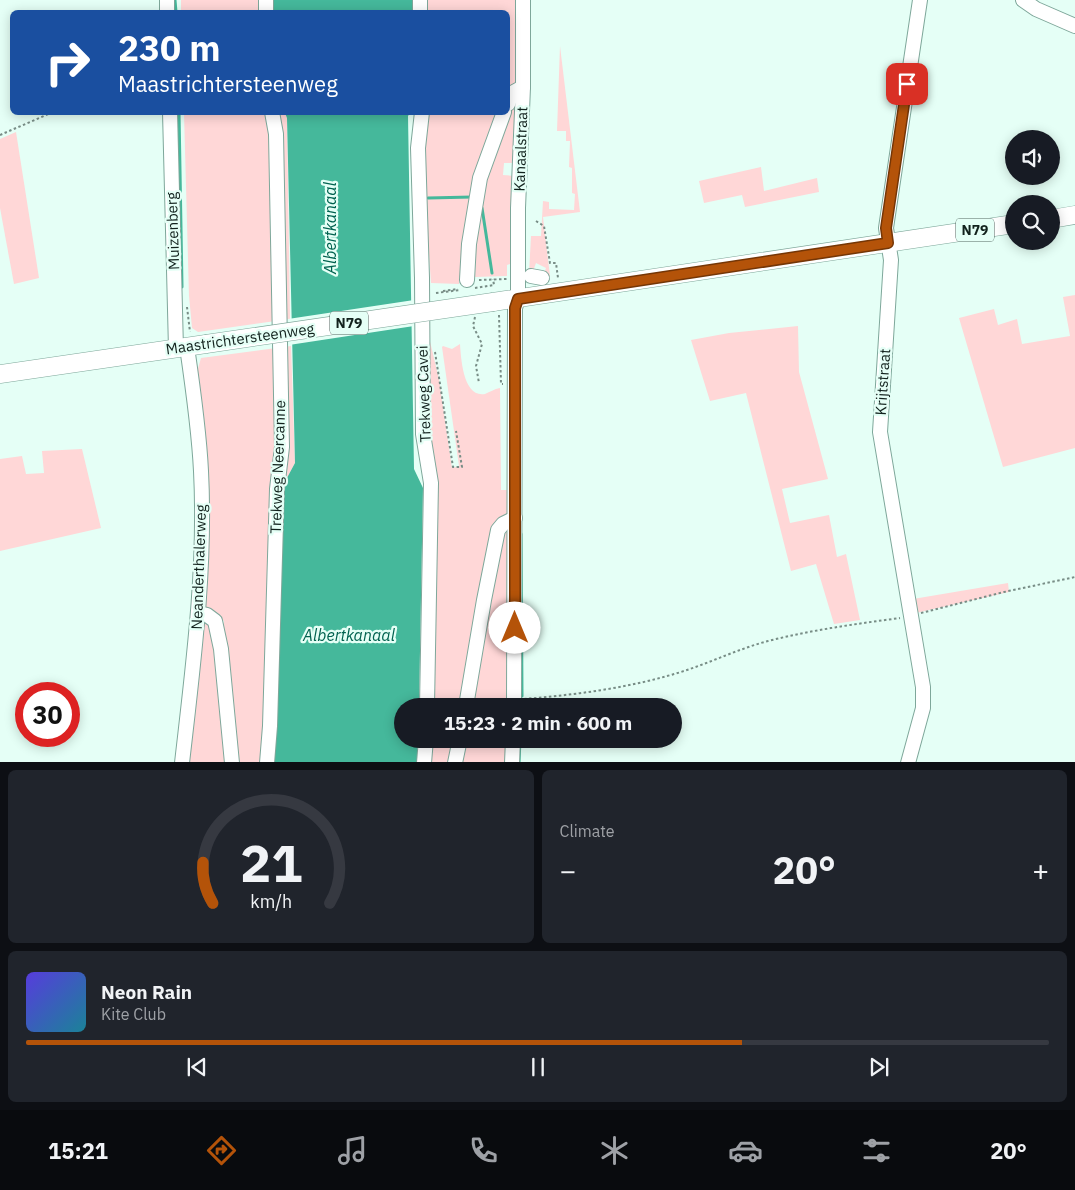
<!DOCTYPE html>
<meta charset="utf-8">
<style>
body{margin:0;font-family:"IBM Plex Sans",sans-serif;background:#20242c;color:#f1f3f6;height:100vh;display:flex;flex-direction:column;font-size:19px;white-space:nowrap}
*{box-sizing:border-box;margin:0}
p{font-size:16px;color:#9ea1a6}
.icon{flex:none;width:28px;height:28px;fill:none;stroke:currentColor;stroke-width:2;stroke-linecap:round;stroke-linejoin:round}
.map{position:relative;height:762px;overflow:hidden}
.sheet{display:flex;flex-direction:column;gap:8px;padding:8px;background:#0d0f14;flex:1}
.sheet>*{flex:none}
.top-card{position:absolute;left:10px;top:10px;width:500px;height:105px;border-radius:8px;box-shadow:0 2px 12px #0003;background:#1a4fa0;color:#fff;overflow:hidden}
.controls{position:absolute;left:1005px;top:130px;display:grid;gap:10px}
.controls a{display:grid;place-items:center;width:55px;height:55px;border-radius:50%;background:#171b24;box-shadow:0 2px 12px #0003;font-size:25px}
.speed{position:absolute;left:15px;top:682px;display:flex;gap:10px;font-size:25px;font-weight:700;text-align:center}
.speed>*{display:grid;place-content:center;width:65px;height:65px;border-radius:50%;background:#171b24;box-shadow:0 2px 12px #0003;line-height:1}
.speed .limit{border:8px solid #d22;background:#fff;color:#111}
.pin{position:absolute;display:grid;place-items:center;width:42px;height:42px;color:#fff;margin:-21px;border-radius:10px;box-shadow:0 2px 8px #0006}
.me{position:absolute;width:55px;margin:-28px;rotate:0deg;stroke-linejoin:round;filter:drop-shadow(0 0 4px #0008)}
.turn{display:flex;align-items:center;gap:18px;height:105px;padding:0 25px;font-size:22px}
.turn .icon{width:65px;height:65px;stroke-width:2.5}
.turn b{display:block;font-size:35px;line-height:42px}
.big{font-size:38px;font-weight:700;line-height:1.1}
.sheet .card{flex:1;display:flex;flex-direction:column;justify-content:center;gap:8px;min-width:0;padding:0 18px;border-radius:8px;background:#20242c}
.sheet .dial{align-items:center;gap:0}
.dial svg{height:130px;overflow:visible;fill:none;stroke:#363941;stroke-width:7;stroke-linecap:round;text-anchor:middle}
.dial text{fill:#f1f3f6;stroke:none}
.song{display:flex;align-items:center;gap:15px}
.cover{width:60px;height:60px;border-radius:8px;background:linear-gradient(135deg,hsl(250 70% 55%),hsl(190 70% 35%))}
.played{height:5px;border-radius:2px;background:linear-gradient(90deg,#b45309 70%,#363941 70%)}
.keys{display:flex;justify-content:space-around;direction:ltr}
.heat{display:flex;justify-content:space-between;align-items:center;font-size:28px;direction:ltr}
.sheet .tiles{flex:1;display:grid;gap:8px;grid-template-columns:1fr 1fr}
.card:last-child{grid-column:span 2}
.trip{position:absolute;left:394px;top:698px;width:288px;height:50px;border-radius:25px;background:#171b24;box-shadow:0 2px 12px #0003;font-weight:700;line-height:50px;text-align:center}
.menu{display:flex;height:80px;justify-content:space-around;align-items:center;background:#090b0e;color:#9ea1a6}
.menu .icon{width:35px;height:35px}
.menu .active{color:#b45309}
.menu b{font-size:22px;color:#f1f3f6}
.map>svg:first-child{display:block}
.green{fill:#ffd7d7}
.water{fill:#45b89b}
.pier{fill:#e5fff6}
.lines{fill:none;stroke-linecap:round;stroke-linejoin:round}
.stream{stroke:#45b89b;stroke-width:3}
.minor-casing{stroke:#7ea79a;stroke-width:16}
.major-casing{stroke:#7ea79a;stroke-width:19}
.path{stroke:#788d86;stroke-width:2;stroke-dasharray:2.5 2.5;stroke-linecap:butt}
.minor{stroke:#fff;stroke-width:14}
.major{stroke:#fff;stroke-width:18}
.major-bridge-casing{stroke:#7ea79a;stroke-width:19;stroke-linecap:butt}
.major-bridge{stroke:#fff;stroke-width:18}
.route-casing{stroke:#753606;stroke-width:12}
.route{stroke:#b45309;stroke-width:9}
.labels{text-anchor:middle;stroke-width:4.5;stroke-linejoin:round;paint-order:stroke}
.shield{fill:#e5fff6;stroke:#51645e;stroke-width:1}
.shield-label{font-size:14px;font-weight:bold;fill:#12221d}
.street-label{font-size:15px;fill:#12221d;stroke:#e5fff6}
.water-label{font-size:16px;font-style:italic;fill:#00624f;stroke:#e5fff6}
</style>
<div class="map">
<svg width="1075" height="763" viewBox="0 0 1075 763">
<rect width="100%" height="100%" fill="#e5fff6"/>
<g class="green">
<path d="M181,0H271L272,12H181Z"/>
<path d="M424,0H521L516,87L508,106V12H425Z"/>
<path d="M560,46L580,212L543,217L550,276H543L546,268L536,263L532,274H529L531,236H541L543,201L549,202V209L574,210L575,194L572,193V168L569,167L570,141H566V131H557Z"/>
<path d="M518,97L516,163H504L503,175L515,176L510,264L507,265V276L475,277L478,201L502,125Z"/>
<path d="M184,113H285L287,118L290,319L198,332L192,328L189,296Z"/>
<path d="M426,113H505L484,156L464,277H459V284L431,283L425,198Z"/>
<path d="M16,132L39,278L14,284L0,208V139Z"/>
<path d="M761,167L764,191L817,178L819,192L745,207L742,195L704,203L699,181Z"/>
<path d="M1075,295V448L1003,467L959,318L994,309L998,325L1017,319L1022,344L1070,336L1063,297Z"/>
<path d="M798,326L799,372L828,479L782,489L790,523L829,515L837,557L846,554L860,620L834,624L816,564L791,571L746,393L710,401L691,340L729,333Z"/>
<path d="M427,329L439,379L452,468L459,466L442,347L443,346L452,349L460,344C461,358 463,398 485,394C490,392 494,389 500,388L501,490H512V502L506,518L463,706H430V423Z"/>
<path d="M291,346L295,463L281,489L272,762L188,763L202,623L209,621L222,630L224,621L203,606L197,372L201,358Z"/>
<path d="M82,449L101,528L0,551V459L22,456L26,474L44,473L42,451Z"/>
<path d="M504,530L513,531L512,706H471Z"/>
<path d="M1008,583L1009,592L916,613L913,599Z"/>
<path d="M428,739H457L452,762L427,763Z"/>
<path d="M462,739H511L510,762L458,763Z"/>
</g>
<g class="water">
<path d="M271,0H413L414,12H272Z"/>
<path d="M285,113H410L408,116L414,469L423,488L419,706H402V739H418L417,762L272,763L281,489L295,463L287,118Z"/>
</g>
<path class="pier" d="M414,300V326L289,345L288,319Z"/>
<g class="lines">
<g class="stream">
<path d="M175,0L176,12"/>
<path d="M179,112L182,287"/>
<path d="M428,198L472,197"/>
<path d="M482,208L492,273"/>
<path d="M521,534L522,696"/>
<path d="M519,763L520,739"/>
</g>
<defs>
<g id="minor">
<path d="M167,0V12"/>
<path d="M266,0V12"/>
<path d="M420,0V12"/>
<path d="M1023,0L1036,9L1075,26"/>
<path d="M508,104L512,93L523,87"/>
<path d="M170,112L176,349"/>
<path d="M422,112L418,148L422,278L423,434L431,483L427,706"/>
<path d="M531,276L542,278"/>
<path d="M467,280L469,244L480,178L504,112"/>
<path d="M199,613L207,615L215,621L221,649L232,763"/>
<path d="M466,706L484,600L498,530L503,524L515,518"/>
<path d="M514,706L515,308L518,299V208L523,87V0"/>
<path d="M182,763C193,666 206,569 201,471C199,430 193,388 187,347"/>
<path d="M267,763L270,726L277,489L282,447L276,134L272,112"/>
<path d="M424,763L426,739"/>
<path d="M455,763L460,739"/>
<path d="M512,763L513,739"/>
<path d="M908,763L923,708V687L880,432L891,260L886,228L920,0"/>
</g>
<g id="major">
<path d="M1051,219L1075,215"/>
<path d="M493,302L1014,224"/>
<path d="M0,374L206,344"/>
</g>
</defs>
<use href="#minor" class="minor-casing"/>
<use href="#major" class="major-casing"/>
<g class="path">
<path d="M0,135L53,112"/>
<path d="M536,221L544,226L550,263H556L558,278H557"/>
<path d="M479,280L507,279"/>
<path d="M475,288L494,285L493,279"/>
<path d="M443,291L458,289"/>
<path d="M436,293L460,290"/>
<path d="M187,307L190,332"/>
<path d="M499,315L501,384H503"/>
<path d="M475,317L473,326L482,344L476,366L479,383"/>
<path d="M435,352L453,467H462L456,431"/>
<path d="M921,613L1004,592L1075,577"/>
<path d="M524,699C572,695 621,689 667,676C702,667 734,650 768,641C812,630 855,624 900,618"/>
</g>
<use href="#minor" class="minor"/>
<use href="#major" class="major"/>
<defs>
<path id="major-bridge" d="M206,344L493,302"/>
</defs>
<use href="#major-bridge" class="major-bridge-casing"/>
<use href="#major-bridge" class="major-bridge"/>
</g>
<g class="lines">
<defs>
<path id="route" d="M515,628V308L518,299L888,243L886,228L907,84"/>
</defs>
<use href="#route" class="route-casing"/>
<use href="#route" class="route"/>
</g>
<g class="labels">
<g class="shield">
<rect x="956" y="218.5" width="38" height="23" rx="4"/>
<rect x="330" y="311.5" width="38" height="23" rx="4"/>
</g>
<g class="shield-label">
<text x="975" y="235">N79</text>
<text x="349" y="328">N79</text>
</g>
<g class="street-label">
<text transform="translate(521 149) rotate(-88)" y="5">Kanaalstraat</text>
<text transform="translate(173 231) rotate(-92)" y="5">Muizenberg</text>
<text transform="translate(240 339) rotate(-8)" y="5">Maastrichtersteenweg</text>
<text transform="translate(883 382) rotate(-86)" y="5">Krijtstraat</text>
<text transform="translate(424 394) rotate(-92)" y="5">Trekweg Cavei</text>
<text transform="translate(278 467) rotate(-88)" y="5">Trekweg Neercanne</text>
<text transform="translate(199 567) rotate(-88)" y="5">Neanderthalerweg</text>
</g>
<g class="water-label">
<text transform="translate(330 228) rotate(-90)" y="6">Albertkanaal</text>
<text x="349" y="641">Albertkanaal</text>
</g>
</g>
</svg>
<div class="controls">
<a><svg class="icon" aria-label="sound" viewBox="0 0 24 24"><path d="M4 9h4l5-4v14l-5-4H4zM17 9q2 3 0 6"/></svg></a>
<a><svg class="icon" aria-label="search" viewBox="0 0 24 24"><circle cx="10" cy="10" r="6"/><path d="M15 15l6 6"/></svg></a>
</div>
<div class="speed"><div class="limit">30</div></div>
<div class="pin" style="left:907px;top:84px;background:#d93025"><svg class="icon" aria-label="arrive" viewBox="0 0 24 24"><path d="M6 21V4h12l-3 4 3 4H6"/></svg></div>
<svg class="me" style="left:515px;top:628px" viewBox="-20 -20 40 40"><circle r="19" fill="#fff"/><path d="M0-13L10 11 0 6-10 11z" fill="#b45309"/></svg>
<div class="trip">15:23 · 2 min · 600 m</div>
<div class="top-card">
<div class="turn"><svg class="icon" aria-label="right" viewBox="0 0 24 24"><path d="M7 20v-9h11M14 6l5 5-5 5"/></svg><div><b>230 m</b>Maastrichtersteenweg</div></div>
</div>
</div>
<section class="sheet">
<div class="tiles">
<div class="card dial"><svg viewBox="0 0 100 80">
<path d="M14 69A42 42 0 1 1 86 69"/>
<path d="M14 69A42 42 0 0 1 8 44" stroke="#b45309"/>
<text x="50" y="56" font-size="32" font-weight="700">21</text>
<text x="50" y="72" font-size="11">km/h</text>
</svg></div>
<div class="card"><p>Climate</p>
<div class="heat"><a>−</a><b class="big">20°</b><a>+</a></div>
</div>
<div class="card">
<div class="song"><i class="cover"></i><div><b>Neon Rain</b><p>Kite Club</p></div></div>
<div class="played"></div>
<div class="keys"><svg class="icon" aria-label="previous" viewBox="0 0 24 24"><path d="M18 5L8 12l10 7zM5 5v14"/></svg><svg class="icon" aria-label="pause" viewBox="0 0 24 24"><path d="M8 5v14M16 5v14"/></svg><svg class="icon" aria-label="next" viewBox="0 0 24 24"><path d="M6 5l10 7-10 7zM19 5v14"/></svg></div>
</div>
</div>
</section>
<nav class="menu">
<b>15:21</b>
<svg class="icon active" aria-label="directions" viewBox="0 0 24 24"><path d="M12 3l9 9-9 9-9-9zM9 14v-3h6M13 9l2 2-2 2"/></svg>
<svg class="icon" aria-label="music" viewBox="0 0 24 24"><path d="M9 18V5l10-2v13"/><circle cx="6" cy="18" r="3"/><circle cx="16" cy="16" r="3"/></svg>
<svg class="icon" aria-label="phone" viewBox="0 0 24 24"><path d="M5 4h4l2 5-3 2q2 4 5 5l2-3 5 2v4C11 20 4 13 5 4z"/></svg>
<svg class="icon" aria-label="climate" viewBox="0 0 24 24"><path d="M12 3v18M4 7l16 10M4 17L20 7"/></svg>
<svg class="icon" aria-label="car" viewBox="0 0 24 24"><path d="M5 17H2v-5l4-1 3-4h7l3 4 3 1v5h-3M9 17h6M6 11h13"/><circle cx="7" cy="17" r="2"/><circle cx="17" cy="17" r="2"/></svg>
<svg class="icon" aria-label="filters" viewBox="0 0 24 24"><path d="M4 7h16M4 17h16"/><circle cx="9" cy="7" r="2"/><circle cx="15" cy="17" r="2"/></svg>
<b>20°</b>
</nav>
